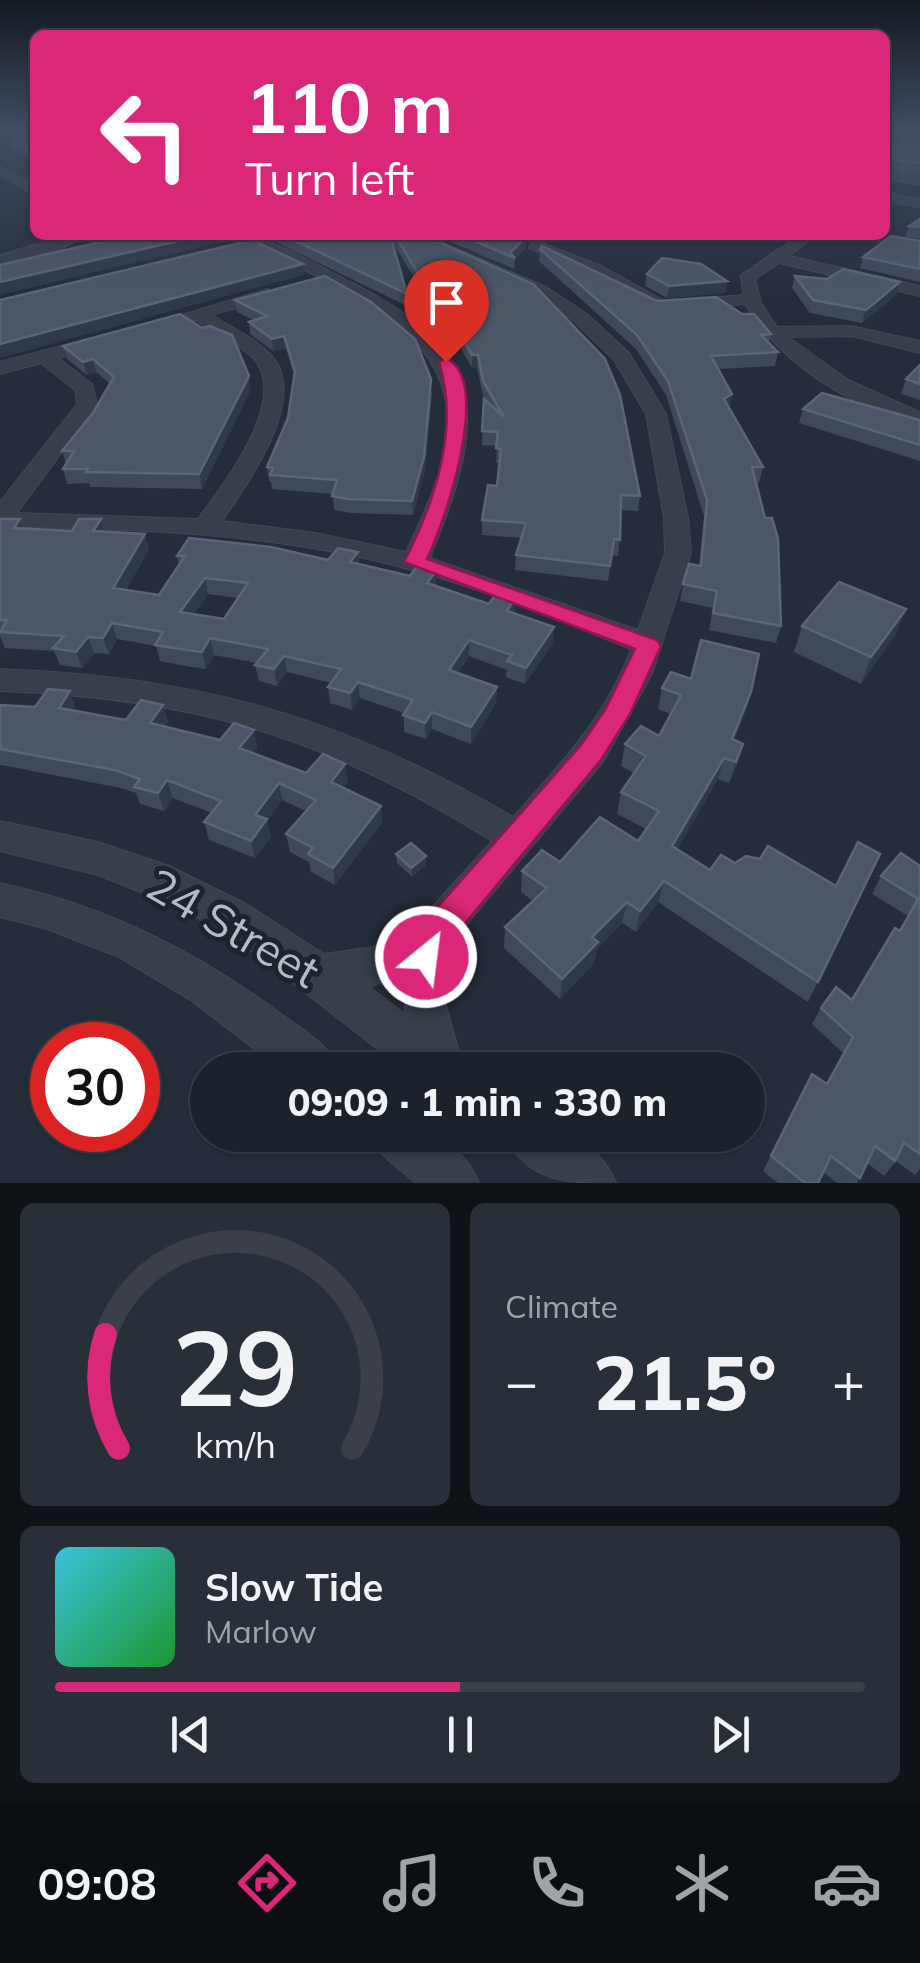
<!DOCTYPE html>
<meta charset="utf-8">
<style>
body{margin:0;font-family:Mulish,sans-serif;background:#292f38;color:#f1f3f6;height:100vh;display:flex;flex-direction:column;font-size:38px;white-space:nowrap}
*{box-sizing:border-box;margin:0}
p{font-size:32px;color:#a0a4a9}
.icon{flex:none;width:55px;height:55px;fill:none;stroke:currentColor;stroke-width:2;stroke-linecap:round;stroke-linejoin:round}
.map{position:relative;height:1183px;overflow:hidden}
.panel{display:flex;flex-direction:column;gap:20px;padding:20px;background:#0f1318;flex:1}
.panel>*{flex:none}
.guide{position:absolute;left:30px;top:30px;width:860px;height:210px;border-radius:15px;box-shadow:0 2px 8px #0004,0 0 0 2px #3a3f48;background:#db2777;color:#fff;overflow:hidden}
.speed{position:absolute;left:30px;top:1022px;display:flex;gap:20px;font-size:50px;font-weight:700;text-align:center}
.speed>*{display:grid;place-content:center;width:130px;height:130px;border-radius:50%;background:#1c222c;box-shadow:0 2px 8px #0004,0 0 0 2px #3a3f48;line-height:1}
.speed .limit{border:15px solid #d22;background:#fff;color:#111}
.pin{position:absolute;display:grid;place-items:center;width:85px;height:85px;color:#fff;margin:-102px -42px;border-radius:50% 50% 50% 0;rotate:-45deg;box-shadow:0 0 10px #0007}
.pin .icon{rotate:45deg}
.me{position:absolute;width:110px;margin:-55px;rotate:29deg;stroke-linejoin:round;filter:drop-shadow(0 0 8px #0008)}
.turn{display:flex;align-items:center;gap:35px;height:210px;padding:0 50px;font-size:45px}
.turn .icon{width:130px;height:130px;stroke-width:2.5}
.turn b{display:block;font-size:70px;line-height:85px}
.big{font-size:75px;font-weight:800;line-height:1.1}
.panel .card{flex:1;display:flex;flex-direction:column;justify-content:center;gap:15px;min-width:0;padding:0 35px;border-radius:15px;background:#292f38}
.panel .dial{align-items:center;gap:0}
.dial svg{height:260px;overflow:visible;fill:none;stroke:#3a3f48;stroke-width:7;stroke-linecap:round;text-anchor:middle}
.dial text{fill:#f1f3f6;stroke:none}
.song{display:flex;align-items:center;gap:30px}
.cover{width:120px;height:120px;border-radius:15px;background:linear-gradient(135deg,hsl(190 70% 55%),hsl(130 70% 35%))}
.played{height:10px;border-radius:5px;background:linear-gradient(90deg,#db2777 50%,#3a3f48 50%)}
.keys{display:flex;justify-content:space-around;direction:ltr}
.heat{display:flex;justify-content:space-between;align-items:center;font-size:55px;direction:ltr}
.panel .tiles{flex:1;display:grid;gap:20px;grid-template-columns:1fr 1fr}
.card:last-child{grid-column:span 2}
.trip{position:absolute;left:190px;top:1052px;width:575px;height:100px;border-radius:50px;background:#1c222c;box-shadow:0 2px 8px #0004,0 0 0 2px #3a3f48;font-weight:800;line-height:100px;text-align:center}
.dock{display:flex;height:160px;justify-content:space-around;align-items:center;background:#0b0e12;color:#a0a4a9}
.dock .icon{width:70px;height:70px}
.dock .on{color:#db2777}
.dock b{font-size:45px;color:#f1f3f6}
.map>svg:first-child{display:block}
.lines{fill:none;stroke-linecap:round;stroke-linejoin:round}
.minor-casing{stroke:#414854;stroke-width:2}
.minor{fill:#383f4b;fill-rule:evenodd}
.wall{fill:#40495a;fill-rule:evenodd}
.shaded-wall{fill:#303949}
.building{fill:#4c5666;stroke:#5c6575;stroke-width:2.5;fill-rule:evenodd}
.route{fill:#db2777;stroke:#8e194d;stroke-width:2.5}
.labels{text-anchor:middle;stroke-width:10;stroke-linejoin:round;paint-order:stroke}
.near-street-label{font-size:45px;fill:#b4bac7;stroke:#1d2430}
</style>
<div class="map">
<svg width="920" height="1183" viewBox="0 0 920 1183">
<rect width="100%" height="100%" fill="#252d3b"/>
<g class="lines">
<defs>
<g id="minor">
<path d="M33,128L0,135V129Z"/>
<path d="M0,166L35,186V195L0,175Z"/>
<path d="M885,171L920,177V185L885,179Z"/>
<path d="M885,193L920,199V207L885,201Z"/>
<path d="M68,235H87L58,250L0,265V255Z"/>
<path d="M406,235H425L546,287L587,314L629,353L666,414L688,518L691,553L652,674L603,762L450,944L444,999L464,1070H405L254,953L181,908L98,875L0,851V821L98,842L169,866L246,904L324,954L374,947L417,924L492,841C326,737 195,698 0,691V669C197,676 343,717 513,817C560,765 607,715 631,649C558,620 485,589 408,569C275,533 137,528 0,527V502L77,404L75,390L41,363L0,374V362L100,336L106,337V345L58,358L92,384L97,404L17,513L198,519C222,487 290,400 254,359C240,344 213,332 196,320L151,332L142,327L268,289L276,294L274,297L212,315C230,327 255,338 270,354C312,397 246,485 222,521L315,533L406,552C423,515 443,476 447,435C459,326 330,284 251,245L249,242L256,238C290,248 322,268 354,284C496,356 483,427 430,558L638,630L665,553L664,518L646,414L614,360L575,322L534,293ZM405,973V1014L369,987Z"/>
<path d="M534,235H554L542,243L599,265L666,302L743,295L741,275L800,235H816L789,256L920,286V296L779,263L755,279L761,303L777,327L851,326L920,341V353L851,336L788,337L848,380L920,412V425C852,408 781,365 745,304L657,311L589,271L529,248Z"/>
<path d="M858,235L920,242V250L865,239Z"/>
<path d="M0,883C107,906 198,952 285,1017C306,1032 330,1046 340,1070H282L192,1001L117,956L47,929L0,917Z"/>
<path d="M372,1135C420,1135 458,1132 479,1183H416L379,1152Z"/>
<path d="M505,1135C552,1135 595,1132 616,1183C568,1183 527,1183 505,1135Z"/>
</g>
</defs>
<use href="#minor" class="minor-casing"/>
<use href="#minor" class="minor"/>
</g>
<g class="wall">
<path d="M35,128V160L13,149L11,140Z"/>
<path d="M885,128H920V175L885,171Z"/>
<path d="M920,219V239L905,237L909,226Z"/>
<path d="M277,235H423L640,496L638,511L621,510L618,556L612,555L608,581L515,570L516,555L521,538L482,535V520L497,486L500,463H496L497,446L482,445L484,399L486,401L483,395L477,368H472L454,336H448L393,242H392L407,294V306L278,243Z"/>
<path d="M434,235H520L526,248L515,259L514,269Z"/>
<path d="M920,241V282L860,268L863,257Z"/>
<path d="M540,249L657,301L771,334L769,343L778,352L775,366L719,369L732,394L730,408L763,467L759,483H756L781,626L776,643L709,630L713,608L680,601L683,584L699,566L704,516L666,395L636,349L539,261Z"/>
<path d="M647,274L727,281L725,293L667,298L645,286Z"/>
<path d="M795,276L827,279L900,282L897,294L862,323L810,313L792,288Z"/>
<path d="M235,300L432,392L425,471L413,515L350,513L334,510L333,494L272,489L271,482L269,481L267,467L288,418L294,376L286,348L273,351L250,334L249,322L253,320L237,312Z"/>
<path d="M63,346L251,389L202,489L90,487L89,483L67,484L63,469L66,464L62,451L93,413L110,384L96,372L87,375L67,359Z"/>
<path d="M920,365V400L901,394L906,379Z"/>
<path d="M803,409L920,420V461L799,423Z"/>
<path d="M0,519H20L23,529L104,532L149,549L126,590L159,595L179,565L177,556L328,560L358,552L359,564L436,586L515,614L553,643L525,684L506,677L507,670L469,656L458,673L497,687L496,703L471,744L432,729L426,739L404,732V713L360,698L352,710L330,703L328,687L331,683L287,672L277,686L259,681L255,665L257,663L214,655L206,669L191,667L160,661L156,646L117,639L109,654L94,653L82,668L60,665L54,651L5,648L0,636ZM208,594L238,598L224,619L194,614Z"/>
<path d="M906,609L895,635L861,684L794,652L802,626Z"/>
<path d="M691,679L751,692L745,713L734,740L737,765L729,783L718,779L677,850L710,870L735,863L836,886L880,854L808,1002L658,902L636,932L622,923L597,949L594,963L560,999L504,948L505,927L533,901L521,892L522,871L638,841L646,829L617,814L621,792L634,773L621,766L625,744L659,736L671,714L658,709L662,688Z"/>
<path d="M0,705L76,709L75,711L126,720L163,705L168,722L165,727L220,740L254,730L257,748L253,753L306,773L348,782L343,788L381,806L382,823L335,885L311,872L309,862L290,852L286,834L306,811L282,800L267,820L271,837L255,858L209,840L204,822L212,813L173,798L164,811L140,804L136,793L121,788L1,765L0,766Z"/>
<path d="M396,854L426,856V865L412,877L397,863Z"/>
<path d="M920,864V1169L915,1175L896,1161L884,1176L867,1163L857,1183H837L823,1172L818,1183H778L763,1171L804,1090L827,1084L843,1053L812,1024L821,1008L852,1000L908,916L872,894L881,876L919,866Z"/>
</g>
<g class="shaded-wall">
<path d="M204,235H251L0,295V282Z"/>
<path d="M526,237V248L515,259L510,253Z"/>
<path d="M303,264L304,275L0,358V344Z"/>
<path d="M727,281L725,293L667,298L669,286Z"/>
<path d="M900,282L897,294L862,323L866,310Z"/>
<path d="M453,323L454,336H448V324Z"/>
<path d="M284,336L286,348L273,351L272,339Z"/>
<path d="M472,355H478L477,368H472Z"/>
<path d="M93,359L96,372L87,375L83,362Z"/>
<path d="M249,376L251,389L202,489L199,474Z"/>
<path d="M431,379L425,471L413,515L412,501Z"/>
<path d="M732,394L729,409L724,399Z"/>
<path d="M20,519L25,534L14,528Z"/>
<path d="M101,519L105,535L93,531Z"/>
<path d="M145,534L149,549L118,604L113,588Z"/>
<path d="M358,552L359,568L350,562Z"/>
<path d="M436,571V587L427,583Z"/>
<path d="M205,578L208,594L184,628L180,612Z"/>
<path d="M516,596L515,613L507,627V611Z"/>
<path d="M906,609L895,635L861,684L871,657Z"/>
<path d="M112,623L117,639L109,654L103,638Z"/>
<path d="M554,627L553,643L525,684L526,668Z"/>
<path d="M88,637L94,653L82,668L76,652Z"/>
<path d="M210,638L214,655L206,669L202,652Z"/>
<path d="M469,640V656L449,687V670Z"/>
<path d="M284,656L287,672L277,686L274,669Z"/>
<path d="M358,682L360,698L352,710L350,693Z"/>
<path d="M497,687L496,703L471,744V727Z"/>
<path d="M70,691L76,709L66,725L59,708Z"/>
<path d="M751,692L745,713L726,761L732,739Z"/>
<path d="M163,705L168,722L156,741L150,723Z"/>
<path d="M432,712V729L426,739L425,723Z"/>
<path d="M254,730L257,748L243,766L239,748Z"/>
<path d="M743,744L737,765L729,783L736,762Z"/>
<path d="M724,758L718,779L667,868L672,846Z"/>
<path d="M345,764L348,782L333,799L331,782Z"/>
<path d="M167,780L173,798L164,811L158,793Z"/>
<path d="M279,783L282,800L267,820L271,837L255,858L251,841L255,815Z"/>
<path d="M381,806L382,823L335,885L333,868Z"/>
<path d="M426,856V865L412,877L411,868Z"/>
<path d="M664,881L658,902L636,932L640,911Z"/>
<path d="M627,902L622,923L597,949L594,963L560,999L562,979L592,937Z"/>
</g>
<g class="building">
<path d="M10,128H35V152L11,140Z"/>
<path d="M885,128H920V163L885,159ZM888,133L911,141L907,145H885Z"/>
<path d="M920,219V227L909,226Z"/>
<path d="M131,235H204L0,282V265Z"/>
<path d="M283,235H390L407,294Z"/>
<path d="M395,235H423L533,284L605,359L620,395L640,496L621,495L620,540L614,539L610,566L516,555L526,523L482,520L488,485L497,486L501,449L496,448L498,432L482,431L484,399L504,417L483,381L478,355H472L453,323L448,324Z"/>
<path d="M460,235H520L526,237L510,253L515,258Z"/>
<path d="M891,236L920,241V269L863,257Z"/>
<path d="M252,240L303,264L0,344V300Z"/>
<path d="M542,246L657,301L716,297L742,314H754L771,334L761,335L778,352L711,356L732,394L724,399L763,467H752L765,518H772L778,539L781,626L713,613L717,591L683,584L689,564L701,566L707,500L668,381L637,335L540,249Z"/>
<path d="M662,258L701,264L727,281L669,286L647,274Z"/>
<path d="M843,269L900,282L866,310L813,300L795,276L827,279Z"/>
<path d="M325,276L371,302L415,339L431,379L424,457L412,501L348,499L332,496L337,480L270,475L273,468L267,467L288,418L295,371L284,336L272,339L249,322L267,316L235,300Z"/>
<path d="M180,314L202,328L210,326L232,335L249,376L199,474L86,472L88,469H63L74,451H62L93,413L114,377L93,359L83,362L63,346Z"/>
<path d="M920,365V384L906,379Z"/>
<path d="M822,393L920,420V445L803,409Z"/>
<path d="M0,519H20L14,528L72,531L79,519H101L93,531L145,534L113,588L159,595L185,556H177L189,538L271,547L328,560L338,548L358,552L350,562L410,576L417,566L436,571L427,583L489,604L498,591L516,596L507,611L554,627L526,668L507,661L512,655L469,640L449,670L497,687L471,727L432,712L425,723L403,715L413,700L358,682L350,693L328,687L341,669L284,656L274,669L255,665L268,649L210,638L202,652L187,650L155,645L163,632L112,623L103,638L88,637L76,652L53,648L64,636L0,632L7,620H0ZM205,578L248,583L224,619L180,612Z"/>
<path d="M839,582L906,609L871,657L802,626Z"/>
<path d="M701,640L759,654L751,692L732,739L743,744L736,762L724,758L672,846L710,870L721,855L735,863L746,856L760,859L768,846L836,886L858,842L880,854L818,982L664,881L640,911L627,902L592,937L598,942L562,979L505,927L547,888L522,871L542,850L560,862L600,817L638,841L659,811L621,792L646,756L625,744L641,726L659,736L681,695L662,688L671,672L691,679Z"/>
<path d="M48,689L70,691L59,708L126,720L141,700L163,705L150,723L220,740L234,723L254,730L239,748L306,773L323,754L345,764L331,782L381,806L333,868L308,854L313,848L286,834L316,800L279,783L255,815L267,819L251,841L204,822L221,801L167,780L158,793L134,787L140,779L115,770L0,749V705L35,707Z"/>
<path d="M411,843L426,856L411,868L396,854Z"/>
<path d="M901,853L920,866V1154L904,1143L895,1161L875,1146L860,1178L831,1156L818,1183H805L771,1156L812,1074L827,1084L853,1037L821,1008L836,987L852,1000L895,928L900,931L918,899L881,876Z"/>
</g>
<linearGradient id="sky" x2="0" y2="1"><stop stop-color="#141920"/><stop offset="0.44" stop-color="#404c60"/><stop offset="1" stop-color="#404c60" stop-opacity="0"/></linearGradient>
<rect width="920" height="293" fill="url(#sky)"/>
<path class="route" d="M446,358C494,380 444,524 427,559L657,640L661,646L630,714L601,760L447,945L439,969L426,973L414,969L409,957L420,927L581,745L605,710L635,649L404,562C435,502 460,429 439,362Z"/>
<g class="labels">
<g class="near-street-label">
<text transform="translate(233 928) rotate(30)" y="16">24 Street</text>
</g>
</g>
</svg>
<div class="speed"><div class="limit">30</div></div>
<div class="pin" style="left:446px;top:362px;background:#d93025"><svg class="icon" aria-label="arrive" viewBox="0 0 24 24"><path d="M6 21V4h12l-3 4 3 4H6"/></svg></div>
<svg class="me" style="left:426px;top:957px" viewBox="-20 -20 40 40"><circle r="17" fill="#db2777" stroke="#fff" stroke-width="3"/><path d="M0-11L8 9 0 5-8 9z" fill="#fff"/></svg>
<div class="trip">09:09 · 1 min · 330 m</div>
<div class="guide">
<div class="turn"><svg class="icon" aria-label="left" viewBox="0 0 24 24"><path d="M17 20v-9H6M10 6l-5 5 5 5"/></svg><div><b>110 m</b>Turn left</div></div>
</div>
</div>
<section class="panel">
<div class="tiles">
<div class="card dial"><svg viewBox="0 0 100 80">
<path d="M14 69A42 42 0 1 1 86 69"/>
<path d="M14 69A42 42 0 0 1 10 34" stroke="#db2777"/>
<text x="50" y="56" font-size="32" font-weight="700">29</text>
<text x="50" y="72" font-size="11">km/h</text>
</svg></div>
<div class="card"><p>Climate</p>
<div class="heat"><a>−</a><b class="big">21.5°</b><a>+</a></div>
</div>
<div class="card">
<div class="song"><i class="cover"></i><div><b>Slow Tide</b><p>Marlow</p></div></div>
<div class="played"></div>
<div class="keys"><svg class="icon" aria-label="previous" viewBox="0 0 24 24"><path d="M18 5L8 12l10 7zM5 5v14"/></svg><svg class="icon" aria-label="pause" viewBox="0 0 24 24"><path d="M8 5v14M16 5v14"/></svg><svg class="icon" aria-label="next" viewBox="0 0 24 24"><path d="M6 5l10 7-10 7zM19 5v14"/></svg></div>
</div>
</div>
</section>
<nav class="dock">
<b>09:08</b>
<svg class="icon on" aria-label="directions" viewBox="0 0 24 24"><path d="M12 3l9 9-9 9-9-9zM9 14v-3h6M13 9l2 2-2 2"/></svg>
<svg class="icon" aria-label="music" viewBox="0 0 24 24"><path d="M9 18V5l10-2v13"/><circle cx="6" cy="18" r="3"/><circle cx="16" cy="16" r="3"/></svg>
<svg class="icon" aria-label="phone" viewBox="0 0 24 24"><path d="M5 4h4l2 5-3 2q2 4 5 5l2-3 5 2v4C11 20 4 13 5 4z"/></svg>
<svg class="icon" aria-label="climate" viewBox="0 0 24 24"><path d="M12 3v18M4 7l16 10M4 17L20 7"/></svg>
<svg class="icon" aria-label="car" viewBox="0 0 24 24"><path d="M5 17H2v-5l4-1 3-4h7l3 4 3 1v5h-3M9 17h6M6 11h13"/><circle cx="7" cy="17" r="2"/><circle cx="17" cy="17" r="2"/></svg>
</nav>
